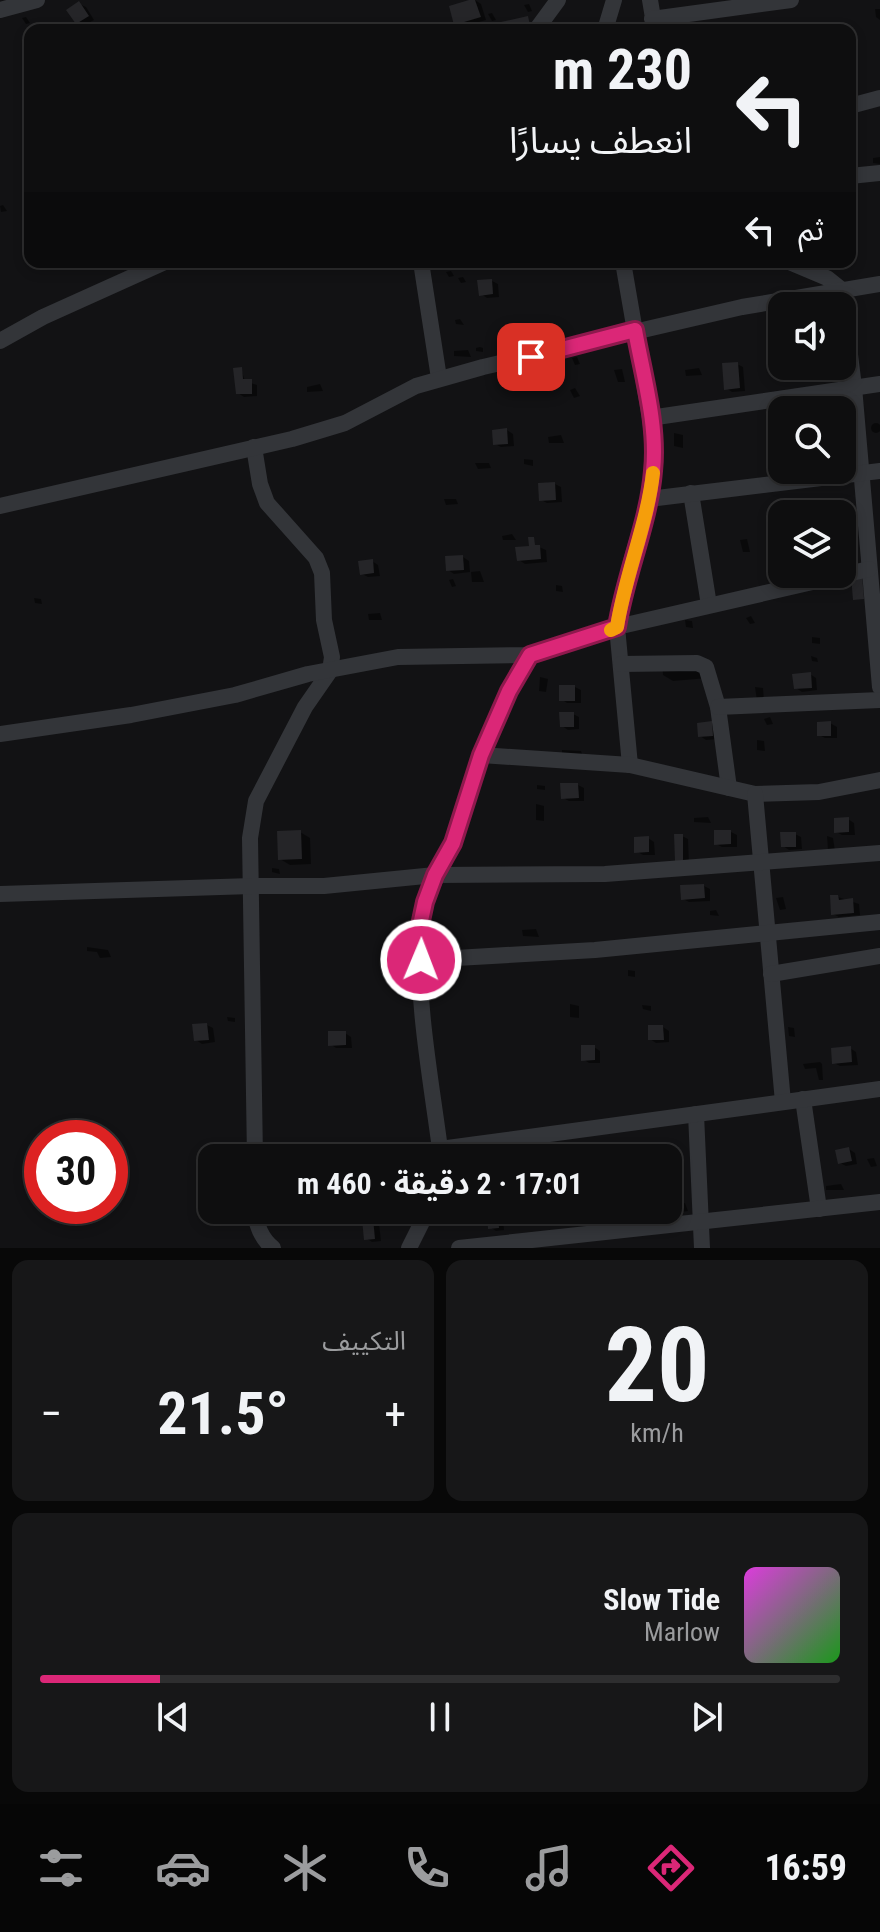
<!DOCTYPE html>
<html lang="ar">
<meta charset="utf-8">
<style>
body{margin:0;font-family:"Roboto Condensed","Noto Sans Arabic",sans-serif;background:#171718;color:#f1f3f6;direction:rtl;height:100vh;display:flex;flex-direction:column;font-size:30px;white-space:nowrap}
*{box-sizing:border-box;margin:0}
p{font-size:26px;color:#9b9c9e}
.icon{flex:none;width:44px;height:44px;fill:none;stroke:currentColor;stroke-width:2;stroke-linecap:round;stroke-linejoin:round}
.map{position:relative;height:1248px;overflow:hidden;direction:ltr}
.details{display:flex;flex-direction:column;gap:12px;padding:12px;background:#080808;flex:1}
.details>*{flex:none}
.hud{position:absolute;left:24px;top:24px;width:832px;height:244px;border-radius:16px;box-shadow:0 4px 12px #0003,0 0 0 2px #2e2e2f;direction:rtl;background:#0e0e0f;color:#f1f3f6;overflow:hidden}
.tools{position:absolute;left:768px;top:292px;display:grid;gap:16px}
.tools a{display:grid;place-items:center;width:88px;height:88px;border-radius:16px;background:#0e0e0f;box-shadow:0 4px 12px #0003,0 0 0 2px #2e2e2f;font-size:40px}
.speed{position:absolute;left:24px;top:1120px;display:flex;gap:16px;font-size:40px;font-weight:700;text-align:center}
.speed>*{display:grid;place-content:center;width:104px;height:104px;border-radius:50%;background:#0e0e0f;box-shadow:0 4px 12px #0003,0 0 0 2px #2e2e2f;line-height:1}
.speed .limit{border:12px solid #d22;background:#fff;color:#111}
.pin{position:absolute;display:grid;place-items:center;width:68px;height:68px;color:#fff;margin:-34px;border-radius:16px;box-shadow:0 4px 12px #0006}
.me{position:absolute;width:88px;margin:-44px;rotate:1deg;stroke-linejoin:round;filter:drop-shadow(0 0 6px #0008)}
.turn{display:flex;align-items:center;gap:28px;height:168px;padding:0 32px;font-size:36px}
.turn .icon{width:104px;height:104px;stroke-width:2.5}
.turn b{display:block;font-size:56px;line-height:68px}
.then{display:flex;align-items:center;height:76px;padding:0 32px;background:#0003;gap:16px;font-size:30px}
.big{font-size:60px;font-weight:700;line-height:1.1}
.details .tile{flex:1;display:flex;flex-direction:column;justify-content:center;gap:12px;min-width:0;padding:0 28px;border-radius:16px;background:#171718}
.details .dial{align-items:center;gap:0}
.dial b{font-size:104px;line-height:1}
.song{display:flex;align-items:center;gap:24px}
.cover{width:96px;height:96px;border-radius:12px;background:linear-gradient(135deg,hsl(300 70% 55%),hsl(120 70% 35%))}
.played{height:8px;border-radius:4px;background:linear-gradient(90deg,#db2777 15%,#2e2e2f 15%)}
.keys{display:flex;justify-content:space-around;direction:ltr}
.heat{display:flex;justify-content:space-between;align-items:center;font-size:44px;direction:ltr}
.details .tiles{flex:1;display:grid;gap:12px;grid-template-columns:1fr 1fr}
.tile:last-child{grid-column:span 2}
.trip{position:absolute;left:198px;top:1144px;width:484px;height:80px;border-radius:16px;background:#0e0e0f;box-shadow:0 4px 12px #0003,0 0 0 2px #2e2e2f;font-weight:700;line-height:80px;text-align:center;direction:rtl}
.menu{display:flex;height:128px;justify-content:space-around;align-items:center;background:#060606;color:#9b9c9e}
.menu .icon{width:56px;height:56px}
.menu .active{color:#db2777}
.menu b{font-size:36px;color:#f1f3f6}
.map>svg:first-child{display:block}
.shadow{fill:#0007}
.building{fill:#252528}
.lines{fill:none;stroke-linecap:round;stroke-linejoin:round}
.minor{stroke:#333539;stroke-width:16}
.route-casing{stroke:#8e194d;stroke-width:20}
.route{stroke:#db2777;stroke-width:14}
.slow{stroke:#f59e0b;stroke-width:14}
</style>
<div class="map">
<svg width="880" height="1248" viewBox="0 0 880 1248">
<rect width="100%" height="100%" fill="#121214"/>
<g class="shadow">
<path d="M475,0L481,4L486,20L462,27L456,23Z"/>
<path d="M79,4L86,7L94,20L83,26L77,23Z"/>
<path d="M529,4L532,11L528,12L524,5Z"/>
<path d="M875,9H880V20L876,17Z"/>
<path d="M492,13L496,20L492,21L488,14Z"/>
<path d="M26,17L30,23L26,24L22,18Z"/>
<path d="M830,23L836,27V30H819V24Z"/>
<path d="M880,157V164L873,163V158Z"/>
<path d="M3,205L7,211L1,212L0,206Z"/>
<path d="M451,271L454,276L449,277L446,272Z"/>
<path d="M463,277L466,282L461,283L458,278Z"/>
<path d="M492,281L498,284L499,297L487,298L481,294Z"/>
<path d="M460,319L464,325L456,324L455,320Z"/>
<path d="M516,325L519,330H511L510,326Z"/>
<path d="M480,347L483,348V352L476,351V348Z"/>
<path d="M468,350L471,357L454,356V351Z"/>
<path d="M577,357L580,364L575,365L572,358Z"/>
<path d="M737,364L743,367L745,391L732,392L726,388Z"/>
<path d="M699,368L702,375L686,376L685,370Z"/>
<path d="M241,369L245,381L257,385V396L244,397L238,393Z"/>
<path d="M622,369L625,382H618L614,370Z"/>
<path d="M531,383L535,390H520L519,385Z"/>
<path d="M320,384L323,391L307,392V387Z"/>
<path d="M575,388L580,396L574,398L570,390Z"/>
<circle cx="876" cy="428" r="5"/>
<path d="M507,430L513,434L514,446L501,447L495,444Z"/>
<path d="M674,433L683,435V448L674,446Z"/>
<path d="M561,435L564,443H549L548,437Z"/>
<path d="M524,459L533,460V466L524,464Z"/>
<path d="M475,463H489L491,468L478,469Z"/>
<path d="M555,484L561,487L562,502L547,503L541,500Z"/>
<path d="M444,499H456L458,504L446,505Z"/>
<path d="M512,534L516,540H503L502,536Z"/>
<path d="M747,539L750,552H743L740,540Z"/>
<path d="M539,547L546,550L547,562L525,564L519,560Z"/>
<path d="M463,557L469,561L470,572L454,574L448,570Z"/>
<path d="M372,561L378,565L380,576L368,577L362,574Z"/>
<path d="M480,571L484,582H472L471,572Z"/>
<path d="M453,579L456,586L452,587L449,580Z"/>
<path d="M556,585L562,586L563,592L556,591Z"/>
<path d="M34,598L41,599L42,604L35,603Z"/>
<path d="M380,613L382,620H369L368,614Z"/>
<path d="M751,616L755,623L750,624L746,618Z"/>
<path d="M685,620L692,621L693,628L686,627Z"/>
<path d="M812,637L820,638V644L812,643Z"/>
<path d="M811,656L817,658L818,662L812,661Z"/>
<path d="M696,657L708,678L673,681L663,675L662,660Z"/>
<path d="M810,674L816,678L817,690L802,692L796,688Z"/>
<path d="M540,677L548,679L546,692L539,691Z"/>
<path d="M575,687L581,690V703H567L561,699Z"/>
<path d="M755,687L763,688L764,701H757Z"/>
<path d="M573,714L579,717V729L568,730L562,726Z"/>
<path d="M770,717L773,724L767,725L764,719Z"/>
<path d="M712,723L718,727L719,739L706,740L700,736Z"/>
<path d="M830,723L837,727V738H825L819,735Z"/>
<path d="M757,740L764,741L765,751L757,750Z"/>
<path d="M562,750L581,751L583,757L562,755Z"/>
<path d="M537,785L545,786V790L537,789Z"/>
<path d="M578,785L584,788V801H569L563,798Z"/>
<path d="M536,804L544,806V821L536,820Z"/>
<path d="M708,817L711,823L694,822V818Z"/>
<path d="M848,819L854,823L855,835H842L836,832Z"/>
<path d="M300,832L310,838L311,864L290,865L280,859Z"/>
<path d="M731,832L737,835V847H722L716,844Z"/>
<path d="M795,834L801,837L802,849L789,850L783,846Z"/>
<path d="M682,836L688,839L689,864H683Z"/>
<path d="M827,836L833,838L835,851L828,850Z"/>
<path d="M648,838L654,842L655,855H643L636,851Z"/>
<path d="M272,868L279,869L280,874L272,872Z"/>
<path d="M704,886L710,889V901L689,902L683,899Z"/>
<path d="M783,897L786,909L780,910L776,898Z"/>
<path d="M838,897L859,904L860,915L839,917L833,914Z"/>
<path d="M716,910L719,916L710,915V911Z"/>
<path d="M536,929L539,937L523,936L522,930Z"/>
<path d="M87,947L108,950L111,957L100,958L97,952L87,951Z"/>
<path d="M628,970L635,971V977L628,976Z"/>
<path d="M570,1004L579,1006V1018L570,1017Z"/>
<path d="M642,1005L651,1006V1011L643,1009Z"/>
<path d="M227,1017L235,1018V1022L228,1021Z"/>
<path d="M207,1025L213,1028L215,1042L202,1044L196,1040Z"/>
<path d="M663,1027L669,1031V1042L656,1043L650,1039Z"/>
<path d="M788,1027L794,1028L795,1037L789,1036Z"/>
<path d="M345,1033L351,1037L352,1048H336L330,1044Z"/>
<path d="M594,1047L600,1051V1063H589L583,1059Z"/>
<path d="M850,1048L856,1052L858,1065L840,1066L834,1063Z"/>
<path d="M820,1062L822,1064L823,1080H819L816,1068L805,1069L803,1064Z"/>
<path d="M849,1149L855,1153L857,1164L846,1166L840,1163Z"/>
<path d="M575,1150L581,1154V1158H570L569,1151Z"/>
<path d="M874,1158L877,1166L871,1167L867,1159Z"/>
<path d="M841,1184L844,1190H826V1186Z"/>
<path d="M685,1203L688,1211L682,1212L679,1204Z"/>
<path d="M497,1214L503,1218L504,1230L496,1231L490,1227Z"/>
<path d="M373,1220L379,1224L381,1241L372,1242L366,1238Z"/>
</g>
<g class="building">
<path d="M469,0H475L481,17L454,25L449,6Z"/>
<path d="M79,1L89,16L76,24L66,10Z"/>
<path d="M528,16L531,30H494L492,24Z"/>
<path d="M492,279L493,294L479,296L477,280Z"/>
<path d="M738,362L740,388L724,390L722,363Z"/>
<path d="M242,367L243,379H252V394H236L233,368Z"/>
<path d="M507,428L508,444L493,445L492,430Z"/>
<path d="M555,482L556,500L539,501L538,483Z"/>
<path d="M528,537H534L535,545H540L541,559L517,561L515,547L529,546Z"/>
<path d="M463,555L464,570L446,571L445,556Z"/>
<path d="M373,559L374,573L360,575L358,561Z"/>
<path d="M862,575L864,599L853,600L851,576Z"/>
<path d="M811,672L812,688L794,689L792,674Z"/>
<rect x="559" y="685" width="16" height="16"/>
<path d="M559,712H574V727H560Z"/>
<path d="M712,721L713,736L698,737L697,723Z"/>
<path d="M831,721V736H817V722Z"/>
<path d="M560,783H578L579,798L561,799Z"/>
<path d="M849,817V832L834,833V818Z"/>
<path d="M301,830L302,859L278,860L277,831Z"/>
<path d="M714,830H731V844L714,845Z"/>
<path d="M780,832H796V847H781Z"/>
<path d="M674,834H683V861H675Z"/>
<path d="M649,836V852L634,853V837Z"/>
<path d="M704,884L705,898L681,900L680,885Z"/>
<path d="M830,895H838L839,900L853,898L854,913L831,915Z"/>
<path d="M207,1023L209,1040L194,1041L192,1024Z"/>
<path d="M648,1025H663L664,1040H648Z"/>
<path d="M328,1031H346V1045L328,1046Z"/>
<path d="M581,1045H595V1060L581,1061Z"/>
<path d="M851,1046L852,1062L832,1064L831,1048Z"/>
<path d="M849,1147L852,1161L838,1164L835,1150Z"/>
<path d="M498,1212L499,1228L488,1229L487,1213Z"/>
<path d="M373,1218L375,1239L364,1240L362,1219Z"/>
</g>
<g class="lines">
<g class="minor">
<path d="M650,0L655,30"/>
<path d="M0,10L37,0"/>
<path d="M652,19L791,0"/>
<path d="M536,30L558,0"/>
<path d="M605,30L614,0"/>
<path d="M850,106L880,98"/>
<path d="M850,176L880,173"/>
<path d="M421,262L439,378"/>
<path d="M623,262L650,418L654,458L649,499L630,565L617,627L630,765"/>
<path d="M789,262L827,278L842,290L854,387L880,687"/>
<path d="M0,341L43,317L165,262"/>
<path d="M650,418L880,384"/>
<path d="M254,447L260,484L267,503L316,558L322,573L324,620L332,657L330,671L305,707L256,801L250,838L255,1158"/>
<path d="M691,493L709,605"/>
<path d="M649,499L880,471"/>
<path d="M0,506L292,439L345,423L416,386L483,367L742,307L880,284"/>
<path d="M621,664L697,663L706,667L718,707L729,788"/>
<path d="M718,707L880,700"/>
<path d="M0,734L131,715L235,695L308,674L398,657L530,655L617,627L869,569"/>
<path d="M481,755L630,765L755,794L819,792L880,780"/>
<path d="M755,794L783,1102"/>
<path d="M0,894L252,886H324L435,875L605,874L880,853"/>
<path d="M421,960L595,950L880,922"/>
<path d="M771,974L880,956"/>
<path d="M803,1099L819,1209"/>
<path d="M696,1114L702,1248"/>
<path d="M440,1149L880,1089"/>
<path d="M439,1158L440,1149C431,1080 416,1001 420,931C421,897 442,871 454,841C465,812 471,782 482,754C495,719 511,687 530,655"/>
<path d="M255,1210C256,1225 262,1239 273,1248"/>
<path d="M409,1248L428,1210"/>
<path d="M459,1248L880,1202"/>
</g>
</g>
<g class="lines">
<defs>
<path id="route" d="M421,960L419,930L425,902L435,875L453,843L481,755L509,691L530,655L617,627C625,575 649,522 653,471C658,425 643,375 635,330L531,357"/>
</defs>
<use href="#route" class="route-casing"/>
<use href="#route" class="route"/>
<path class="slow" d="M611,630L617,627C625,575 647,525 653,473"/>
</g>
</svg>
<div class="tools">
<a><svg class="icon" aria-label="sound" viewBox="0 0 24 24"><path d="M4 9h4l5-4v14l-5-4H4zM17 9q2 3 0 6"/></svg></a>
<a><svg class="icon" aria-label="search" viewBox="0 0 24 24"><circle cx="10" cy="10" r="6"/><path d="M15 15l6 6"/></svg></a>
<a><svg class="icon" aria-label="layers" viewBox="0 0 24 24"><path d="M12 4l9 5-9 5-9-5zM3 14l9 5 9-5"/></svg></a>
</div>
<div class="speed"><div class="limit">30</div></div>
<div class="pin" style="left:531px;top:357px;background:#d93025"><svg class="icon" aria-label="arrive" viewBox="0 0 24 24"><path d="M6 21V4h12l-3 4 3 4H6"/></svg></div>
<svg class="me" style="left:421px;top:960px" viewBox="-20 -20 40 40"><circle r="17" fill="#db2777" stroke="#fff" stroke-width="3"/><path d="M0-11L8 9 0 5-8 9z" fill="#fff"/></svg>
<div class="trip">17:01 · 2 دقيقة · 460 m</div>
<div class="hud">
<div class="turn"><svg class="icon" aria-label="left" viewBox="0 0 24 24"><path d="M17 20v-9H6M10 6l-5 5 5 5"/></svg><div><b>230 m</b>انعطف يسارًا</div></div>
<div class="then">ثم<svg class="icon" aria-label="left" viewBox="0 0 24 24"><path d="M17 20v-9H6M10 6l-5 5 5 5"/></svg></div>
</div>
</div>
<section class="details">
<div class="tiles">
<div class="tile dial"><b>20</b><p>km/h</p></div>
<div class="tile"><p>التكييف</p>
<div class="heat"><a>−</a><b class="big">21.5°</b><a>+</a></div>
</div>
<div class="tile">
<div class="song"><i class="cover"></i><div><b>Slow Tide</b><p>Marlow</p></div></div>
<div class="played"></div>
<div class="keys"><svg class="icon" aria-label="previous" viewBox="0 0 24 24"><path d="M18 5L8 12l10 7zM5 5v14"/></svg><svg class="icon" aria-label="pause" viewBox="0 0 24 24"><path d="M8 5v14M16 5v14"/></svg><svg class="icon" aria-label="next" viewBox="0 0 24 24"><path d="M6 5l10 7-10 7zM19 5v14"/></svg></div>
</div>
</div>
</section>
<nav class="menu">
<b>16:59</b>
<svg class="icon active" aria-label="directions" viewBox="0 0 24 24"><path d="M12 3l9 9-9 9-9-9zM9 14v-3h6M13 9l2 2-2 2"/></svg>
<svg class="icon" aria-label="music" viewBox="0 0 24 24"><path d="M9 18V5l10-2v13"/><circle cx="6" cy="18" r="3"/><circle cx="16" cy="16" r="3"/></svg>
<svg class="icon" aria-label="phone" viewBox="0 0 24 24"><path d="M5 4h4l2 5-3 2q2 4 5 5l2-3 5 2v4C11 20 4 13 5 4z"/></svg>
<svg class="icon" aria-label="climate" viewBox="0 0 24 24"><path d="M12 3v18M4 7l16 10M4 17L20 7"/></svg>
<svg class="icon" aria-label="car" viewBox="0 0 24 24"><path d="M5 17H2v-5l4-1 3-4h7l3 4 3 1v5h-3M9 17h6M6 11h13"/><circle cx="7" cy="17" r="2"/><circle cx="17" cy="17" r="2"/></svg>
<svg class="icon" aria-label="filters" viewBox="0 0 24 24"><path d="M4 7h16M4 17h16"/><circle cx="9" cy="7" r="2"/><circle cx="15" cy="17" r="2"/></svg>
</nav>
